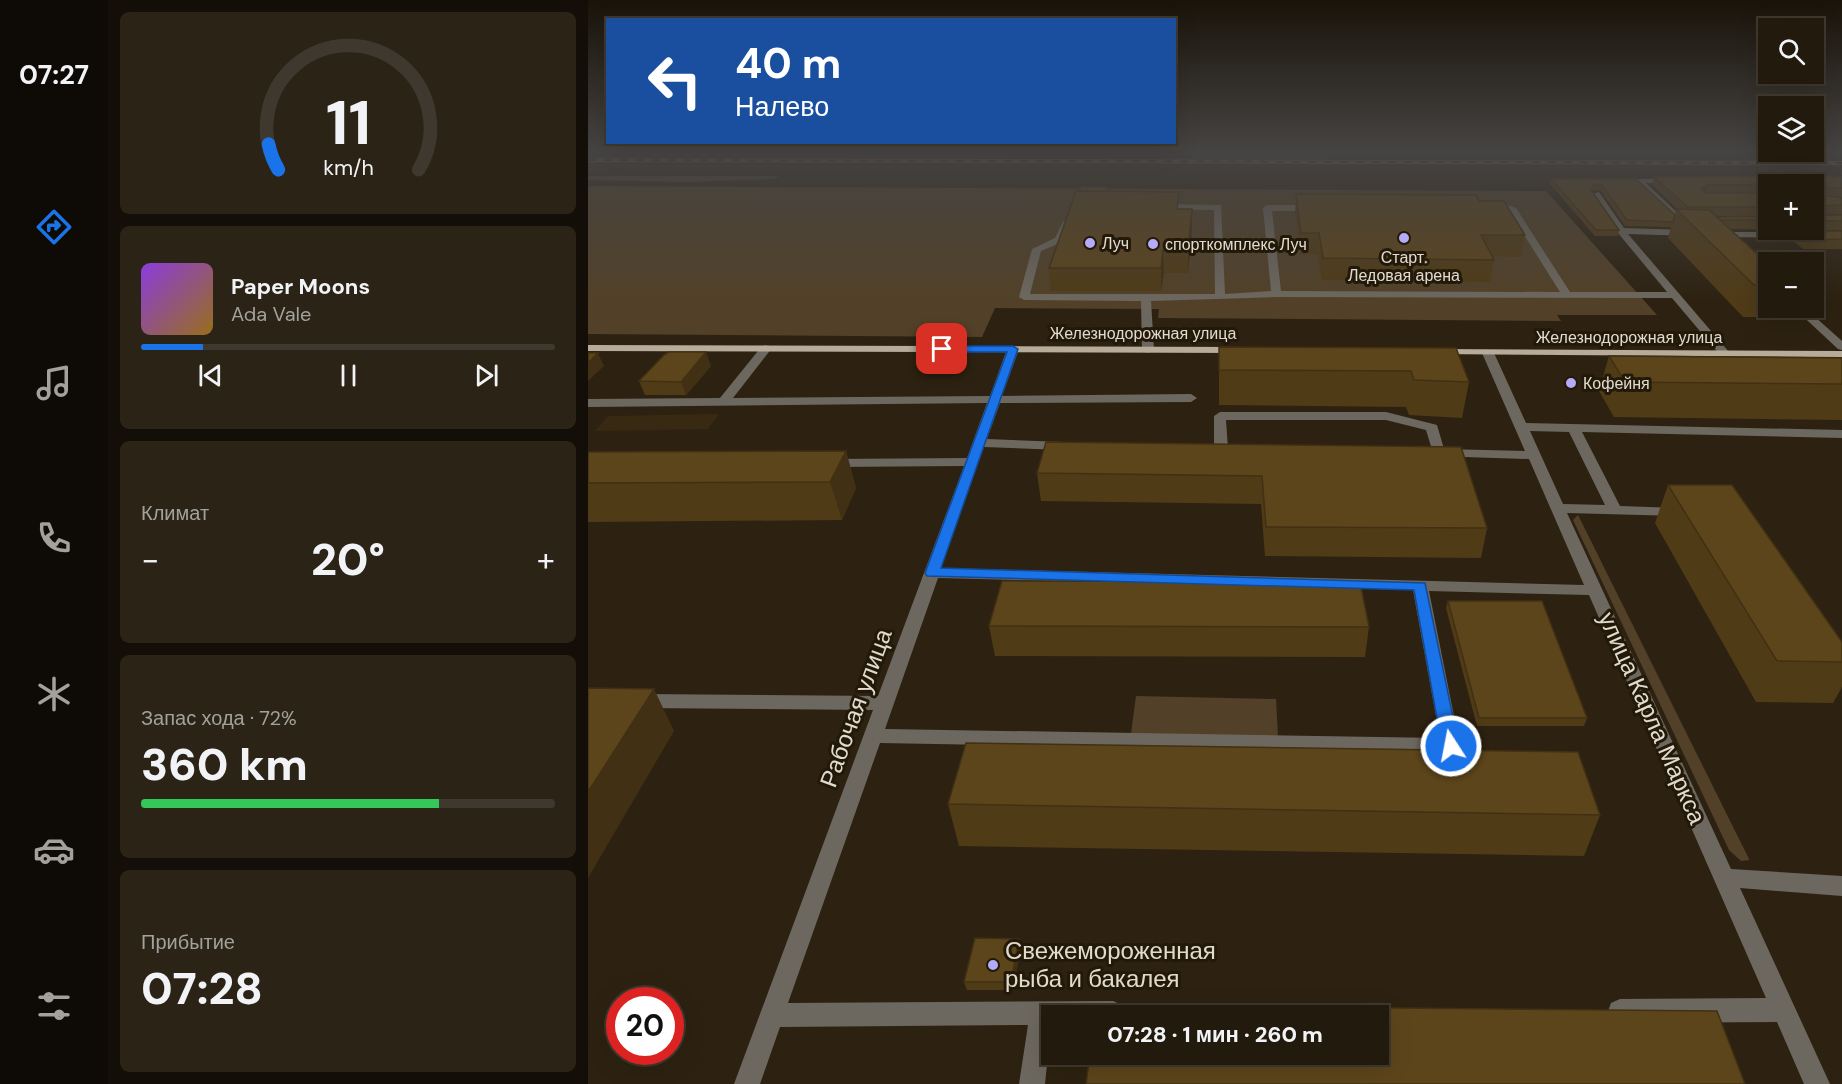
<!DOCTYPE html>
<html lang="ru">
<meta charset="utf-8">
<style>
body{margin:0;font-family:"DM Sans",sans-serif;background:#2a2316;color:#f1f3f6;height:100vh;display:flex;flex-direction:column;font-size:22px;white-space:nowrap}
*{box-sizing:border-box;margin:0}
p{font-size:20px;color:#a2a19d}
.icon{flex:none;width:33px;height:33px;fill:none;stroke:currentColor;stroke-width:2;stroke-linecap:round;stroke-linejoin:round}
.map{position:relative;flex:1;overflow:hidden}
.sheet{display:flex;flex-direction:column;gap:12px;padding:12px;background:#130e07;width:480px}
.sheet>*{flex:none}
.banner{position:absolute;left:18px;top:18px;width:570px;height:126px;border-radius:0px;box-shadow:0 6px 24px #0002,0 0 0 2px #3f382e;background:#1a4fa0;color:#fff;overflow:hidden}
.tools{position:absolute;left:1170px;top:18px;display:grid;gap:12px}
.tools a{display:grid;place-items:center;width:66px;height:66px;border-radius:0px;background:#221a0d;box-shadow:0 6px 24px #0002,0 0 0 2px #3f382e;font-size:30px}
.speed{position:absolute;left:18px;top:987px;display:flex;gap:12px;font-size:30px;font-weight:700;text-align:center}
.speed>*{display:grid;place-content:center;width:78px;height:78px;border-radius:50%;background:#221a0d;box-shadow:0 6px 24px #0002,0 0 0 2px #3f382e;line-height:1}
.speed .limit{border:9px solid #d22;background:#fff;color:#111}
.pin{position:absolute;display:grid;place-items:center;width:51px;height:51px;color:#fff;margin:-26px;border-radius:12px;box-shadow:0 3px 9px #0006}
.me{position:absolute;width:66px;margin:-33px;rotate:349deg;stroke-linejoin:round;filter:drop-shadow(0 0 4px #0008)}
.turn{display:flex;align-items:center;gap:21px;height:126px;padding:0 30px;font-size:27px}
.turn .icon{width:78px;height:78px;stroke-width:2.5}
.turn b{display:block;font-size:42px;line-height:51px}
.big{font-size:45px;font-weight:800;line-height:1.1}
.sheet .tile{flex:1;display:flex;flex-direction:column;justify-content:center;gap:9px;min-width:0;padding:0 21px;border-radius:9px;background:#2a2316}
.sheet .dial{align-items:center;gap:0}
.dial svg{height:156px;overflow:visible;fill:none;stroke:#3f382e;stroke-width:7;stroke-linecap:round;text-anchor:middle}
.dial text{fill:#f1f3f6;stroke:none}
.song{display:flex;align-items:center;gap:18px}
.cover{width:72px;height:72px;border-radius:9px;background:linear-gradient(135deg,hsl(270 70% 55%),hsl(40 70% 35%))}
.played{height:6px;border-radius:3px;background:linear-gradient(90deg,#1a73e8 15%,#3f382e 15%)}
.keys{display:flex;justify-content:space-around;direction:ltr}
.heat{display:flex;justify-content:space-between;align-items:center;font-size:33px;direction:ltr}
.charge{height:9px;border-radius:4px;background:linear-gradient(90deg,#34c759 72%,#3f382e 0)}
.trip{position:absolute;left:453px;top:1005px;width:348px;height:60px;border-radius:0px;background:#221a0d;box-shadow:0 6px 24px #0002,0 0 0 2px #3f382e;font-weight:800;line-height:60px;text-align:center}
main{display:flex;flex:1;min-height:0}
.tab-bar{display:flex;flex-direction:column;width:108px;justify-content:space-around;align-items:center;background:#0e0a05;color:#a2a19d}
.tab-bar .icon{width:42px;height:42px}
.tab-bar .selected{color:#1a73e8}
.tab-bar b{font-size:27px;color:#f1f3f6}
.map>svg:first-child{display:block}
.built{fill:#382a12}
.green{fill:#524128}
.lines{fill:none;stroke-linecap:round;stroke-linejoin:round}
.minor{fill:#6d685f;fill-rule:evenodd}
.major{fill:#b7ab9a;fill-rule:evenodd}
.rail-casing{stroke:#90887a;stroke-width:4}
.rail{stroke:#231908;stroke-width:2;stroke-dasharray:8;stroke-linecap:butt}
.wall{fill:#503b17;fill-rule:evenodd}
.shaded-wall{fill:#413013}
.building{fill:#5d451b;stroke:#413013;stroke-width:1.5}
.route{fill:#1a73e8;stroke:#114b97;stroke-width:1.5}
.poi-dot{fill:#b4acf9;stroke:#231908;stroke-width:2}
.labels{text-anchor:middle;stroke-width:6;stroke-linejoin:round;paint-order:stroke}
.far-poi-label{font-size:16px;fill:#e1dacf;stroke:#231908;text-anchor:start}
.far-street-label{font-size:16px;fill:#e1dacf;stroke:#231908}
.near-street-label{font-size:24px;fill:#e1dacf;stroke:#231908}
.near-poi-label{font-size:24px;fill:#e1dacf;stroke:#231908;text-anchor:start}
</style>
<main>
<nav class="tab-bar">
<b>07:27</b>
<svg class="icon selected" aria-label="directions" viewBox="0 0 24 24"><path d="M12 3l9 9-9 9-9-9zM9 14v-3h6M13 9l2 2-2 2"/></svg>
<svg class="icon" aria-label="music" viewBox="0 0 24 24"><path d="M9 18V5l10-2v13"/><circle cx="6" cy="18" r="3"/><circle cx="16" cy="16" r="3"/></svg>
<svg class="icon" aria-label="phone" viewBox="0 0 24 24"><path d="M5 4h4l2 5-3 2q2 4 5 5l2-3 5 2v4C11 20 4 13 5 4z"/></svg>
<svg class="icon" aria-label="climate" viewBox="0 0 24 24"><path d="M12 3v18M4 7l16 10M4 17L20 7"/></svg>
<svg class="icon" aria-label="car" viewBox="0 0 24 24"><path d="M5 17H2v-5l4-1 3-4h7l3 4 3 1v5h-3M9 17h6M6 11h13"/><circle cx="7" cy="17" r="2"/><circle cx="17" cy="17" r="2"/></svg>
<svg class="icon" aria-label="filters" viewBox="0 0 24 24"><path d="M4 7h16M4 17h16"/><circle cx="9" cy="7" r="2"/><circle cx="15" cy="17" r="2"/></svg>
</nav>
<section class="sheet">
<div class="tile dial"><svg viewBox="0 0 100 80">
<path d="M14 69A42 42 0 1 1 86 69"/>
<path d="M14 69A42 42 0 0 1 9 56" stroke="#1a73e8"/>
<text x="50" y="56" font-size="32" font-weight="700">11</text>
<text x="50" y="72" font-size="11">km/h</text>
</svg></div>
<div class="tile">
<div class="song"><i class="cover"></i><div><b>Paper Moons</b><p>Ada Vale</p></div></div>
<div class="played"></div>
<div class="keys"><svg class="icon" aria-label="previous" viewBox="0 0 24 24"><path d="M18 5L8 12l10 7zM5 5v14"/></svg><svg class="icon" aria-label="pause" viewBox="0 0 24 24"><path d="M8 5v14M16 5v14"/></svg><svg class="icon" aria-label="next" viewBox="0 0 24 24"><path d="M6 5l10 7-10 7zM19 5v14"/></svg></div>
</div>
<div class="tile"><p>Климат</p>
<div class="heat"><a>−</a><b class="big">20°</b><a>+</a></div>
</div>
<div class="tile"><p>Запас хода · 72%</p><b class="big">360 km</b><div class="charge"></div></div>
<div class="tile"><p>Прибытие</p><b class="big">07:28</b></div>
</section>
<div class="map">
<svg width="1254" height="1084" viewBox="0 0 1254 1084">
<rect width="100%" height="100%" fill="#2d2211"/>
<path class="built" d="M131,414L120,429L7,431L20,416Z"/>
<g class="green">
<path d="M0,176H191L186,179L100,182L0,180Z"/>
<path d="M0,186L958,191L1069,315H969L973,321L570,318L571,309L407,308L394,337L0,334Z"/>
<path d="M990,515L1161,859V860L1153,861L1141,850L985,520Z"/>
<path d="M548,696L688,699L690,737L543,734Z"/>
</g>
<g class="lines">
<g class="minor">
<path d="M1051,179H1087L1088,181L1084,183H1058L1111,233L1107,236L1040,234L1141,352V356H1133L1084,298L688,297L563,301L566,350L560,353L554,350L553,301L436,300L431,297L444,249L467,238L475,222L479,219L483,222L474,242L453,251L442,294H627L626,210L567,209V205L570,204L633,205L637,294L683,291L675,208L679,205H727L731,208L727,211H684L693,291L972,292L921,211H901L897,208C904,204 921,204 928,208L982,292H1079L1030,233L1004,194L1011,192L1036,228L1099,230L1048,183L1047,181Z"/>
<path d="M1131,232H1254V238L1128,237L1126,235Z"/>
<path d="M1206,308H1217L1254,341V350L1250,349Z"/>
<path d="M178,345L184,348L145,398L402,396L419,349L425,346L431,349L414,396L603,394L609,398L603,402L412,403L399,439L475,442L482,446L475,450L396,447L353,568L996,585L941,459L846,456L838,430L798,420H638L640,449L633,453L626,449V416L632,412H798L849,425L856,449L937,451L894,353L900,350L906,353L938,423L1254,430V438L994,432L1032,506L1090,508L1097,512L1090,516L979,513L1143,869L1254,876V896L1152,888L1242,1084H1216L1189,1022L1032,1023L1023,1019L1020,1011L1023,1003L1032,999L1178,998L1001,595L841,591L872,746L870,751L863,753L292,743L200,1003L525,1001L534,1005L536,1016H464L457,1084H431L440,1025L192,1027L172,1084H146L285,710L51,708L45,706L42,701L45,696L51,694L290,696L376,466L243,467L236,463L243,459L379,458L399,403L0,407V399L132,398L174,346ZM942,431L981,432L1017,505L975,504ZM350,578L825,590L852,738L297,729Z"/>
</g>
<g class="major">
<path d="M0,345L651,347L657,350L651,353L0,351Z"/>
<path d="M849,349L1254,351V357L845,354L843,352Z"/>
</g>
<defs>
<path id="rail" d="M0,160L1254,163"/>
</defs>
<use href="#rail" class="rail-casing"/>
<use href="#rail" class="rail"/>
</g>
<g class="wall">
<path d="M1066,177H1254V197L1243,196L1254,198V214L1229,215H1254V230L1142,229L1180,264V308H1195L1191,317H1155L1080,238L1083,227L1037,226L1013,191L1005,190L1004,191L1031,230L1030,236H1007L962,184L963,179L1044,178L1087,215L1088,209H1089L1064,185ZM1180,184H1226V230H1180ZM1128,216H1180L1129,217Z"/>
<path d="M519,187V191L591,209H604V230L600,273H576L573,291H463L461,268Z"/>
<path d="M708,194L891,201L937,235L933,257L904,256L906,260L902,282L734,280L729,255L712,254L707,214Z"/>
<path d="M1208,231H1254V249H1215L1204,240Z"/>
<path d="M631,347L868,348L881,382L874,418L821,415L818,407L631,405Z"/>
<path d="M1021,356L1254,358V420L1026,417L1011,391Z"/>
<path d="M123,366L98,395H57L51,381Z"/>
<path d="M873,447L899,528L893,558L677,556L673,504L453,501L449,473Z"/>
<path d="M258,451L268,488L254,520L0,522V452Z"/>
<path d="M1080,485L1254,642V687L1245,703L1168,702L1067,523Z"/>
<path d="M860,601L999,718L996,726H889L858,608Z"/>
<path d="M401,626L781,627L777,657L407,656Z"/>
<path d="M360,804L1012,815L996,856L371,846Z"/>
<path d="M433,947L425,990H379L376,982Z"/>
</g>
<g class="shaded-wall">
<path d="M1120,185L1117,194L1114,188Z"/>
<path d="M604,209V230L600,273V250Z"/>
<path d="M575,250L576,273L573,291V268Z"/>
<path d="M118,352L123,366L98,395L93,382Z"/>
<path d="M10,353L16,366L0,381V363Z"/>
<path d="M258,451L268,488L254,520L242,482Z"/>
<path d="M66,689L86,731L0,878V792Z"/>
<path d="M431,939L433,947L425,990L423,982Z"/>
</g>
<g class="building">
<path d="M1241,176L1254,177V188L1228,187L1229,194L1254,198V205L1229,206L1227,213L1229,215H1254V221H1226V184L1120,185L1114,188L1117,193H1180V207H1100L1066,177Z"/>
<path d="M963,179H1048L1087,215L1085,222L1039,220L1014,185L1006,184L1003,190L1031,230H1008Z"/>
<path d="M493,187H519L518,191H491Z"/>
<path d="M488,191L591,192L589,209H604L600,250H575L573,268H461Z"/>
<path d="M708,194L888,195L891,201H916L937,235H893L906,260L735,258L731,233H713Z"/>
<path d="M1088,209L1121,210L1180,264V285H1166Z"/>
<path d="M1180,216V220H1132L1129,217Z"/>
<path d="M1208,231H1254V239L1218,240Z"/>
<path d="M631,347L868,348L881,382L826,380L823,371L631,370Z"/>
<path d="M81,352H118L93,382L51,381L76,355Z"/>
<path d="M0,353H10L0,363Z"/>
<path d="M1021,356L1254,358V384L1037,382Z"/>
<path d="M458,442L873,447L899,528L678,527L674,476L449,473Z"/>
<path d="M258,451L242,482L0,483V452Z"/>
<path d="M1080,485H1144L1254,642V662L1189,661Z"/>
<path d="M414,581L772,582L781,627L401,626Z"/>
<path d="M860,601H954L999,718H891Z"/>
<path d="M0,688L66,689L0,792Z"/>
<path d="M378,743L990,752L1012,815L360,804Z"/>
<path d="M387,938L431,939L423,982H376Z"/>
<path d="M507,1005L1129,1011L1157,1084H498L502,1054H790V1016H506Z"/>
</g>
<linearGradient id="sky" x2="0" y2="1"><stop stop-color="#191309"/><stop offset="0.5" stop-color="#464443"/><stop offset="1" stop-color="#464443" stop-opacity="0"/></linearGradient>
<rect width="1254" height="302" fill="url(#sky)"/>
<path class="route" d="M350,346H425L430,349L353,568L837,583L871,746L869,751L863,753L857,751L854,746L826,590L339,576L337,573L419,352H354L350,351Z"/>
<g class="poi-dot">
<circle cx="816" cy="238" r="6"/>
<circle cx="502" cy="243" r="6"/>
<circle cx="565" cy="244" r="6"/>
<circle cx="983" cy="383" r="6"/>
<circle cx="405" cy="965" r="6"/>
</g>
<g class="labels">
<g class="far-poi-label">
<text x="514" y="249">Луч</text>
<text x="577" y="250">спорткомплекс Луч</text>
<text x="816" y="263" text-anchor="middle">Старт.<tspan x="816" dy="18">Ледовая арена</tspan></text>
<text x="995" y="389">Кофейня</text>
</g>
<g class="far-street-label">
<text x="555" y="339">Железнодорожная улица</text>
<text x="1041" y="343">Железнодорожная улица</text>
</g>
<g class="near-street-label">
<text transform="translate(268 708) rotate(-70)" y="8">Рабочая улица</text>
<text transform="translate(1064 718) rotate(66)" y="8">улица Карла Маркса</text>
</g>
<g class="near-poi-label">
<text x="417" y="959">Свежемороженная<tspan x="417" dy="28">рыба и бакалея</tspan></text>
</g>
</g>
</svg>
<div class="tools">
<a><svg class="icon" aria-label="search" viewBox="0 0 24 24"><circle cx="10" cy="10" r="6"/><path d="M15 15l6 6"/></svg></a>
<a><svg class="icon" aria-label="layers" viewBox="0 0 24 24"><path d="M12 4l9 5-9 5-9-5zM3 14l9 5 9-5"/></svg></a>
<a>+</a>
<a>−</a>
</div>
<div class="speed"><div class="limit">20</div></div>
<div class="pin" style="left:354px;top:349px;background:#d93025"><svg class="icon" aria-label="arrive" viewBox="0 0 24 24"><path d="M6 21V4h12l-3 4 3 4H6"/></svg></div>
<svg class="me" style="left:863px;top:746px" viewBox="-20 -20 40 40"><circle r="17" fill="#1a73e8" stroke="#fff" stroke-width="3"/><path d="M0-11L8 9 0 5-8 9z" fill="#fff"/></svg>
<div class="trip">07:28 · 1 мин · 260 m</div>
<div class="banner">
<div class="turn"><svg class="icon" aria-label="left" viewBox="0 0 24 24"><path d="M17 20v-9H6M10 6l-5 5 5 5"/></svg><div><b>40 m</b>Налево</div></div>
</div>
</div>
</main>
